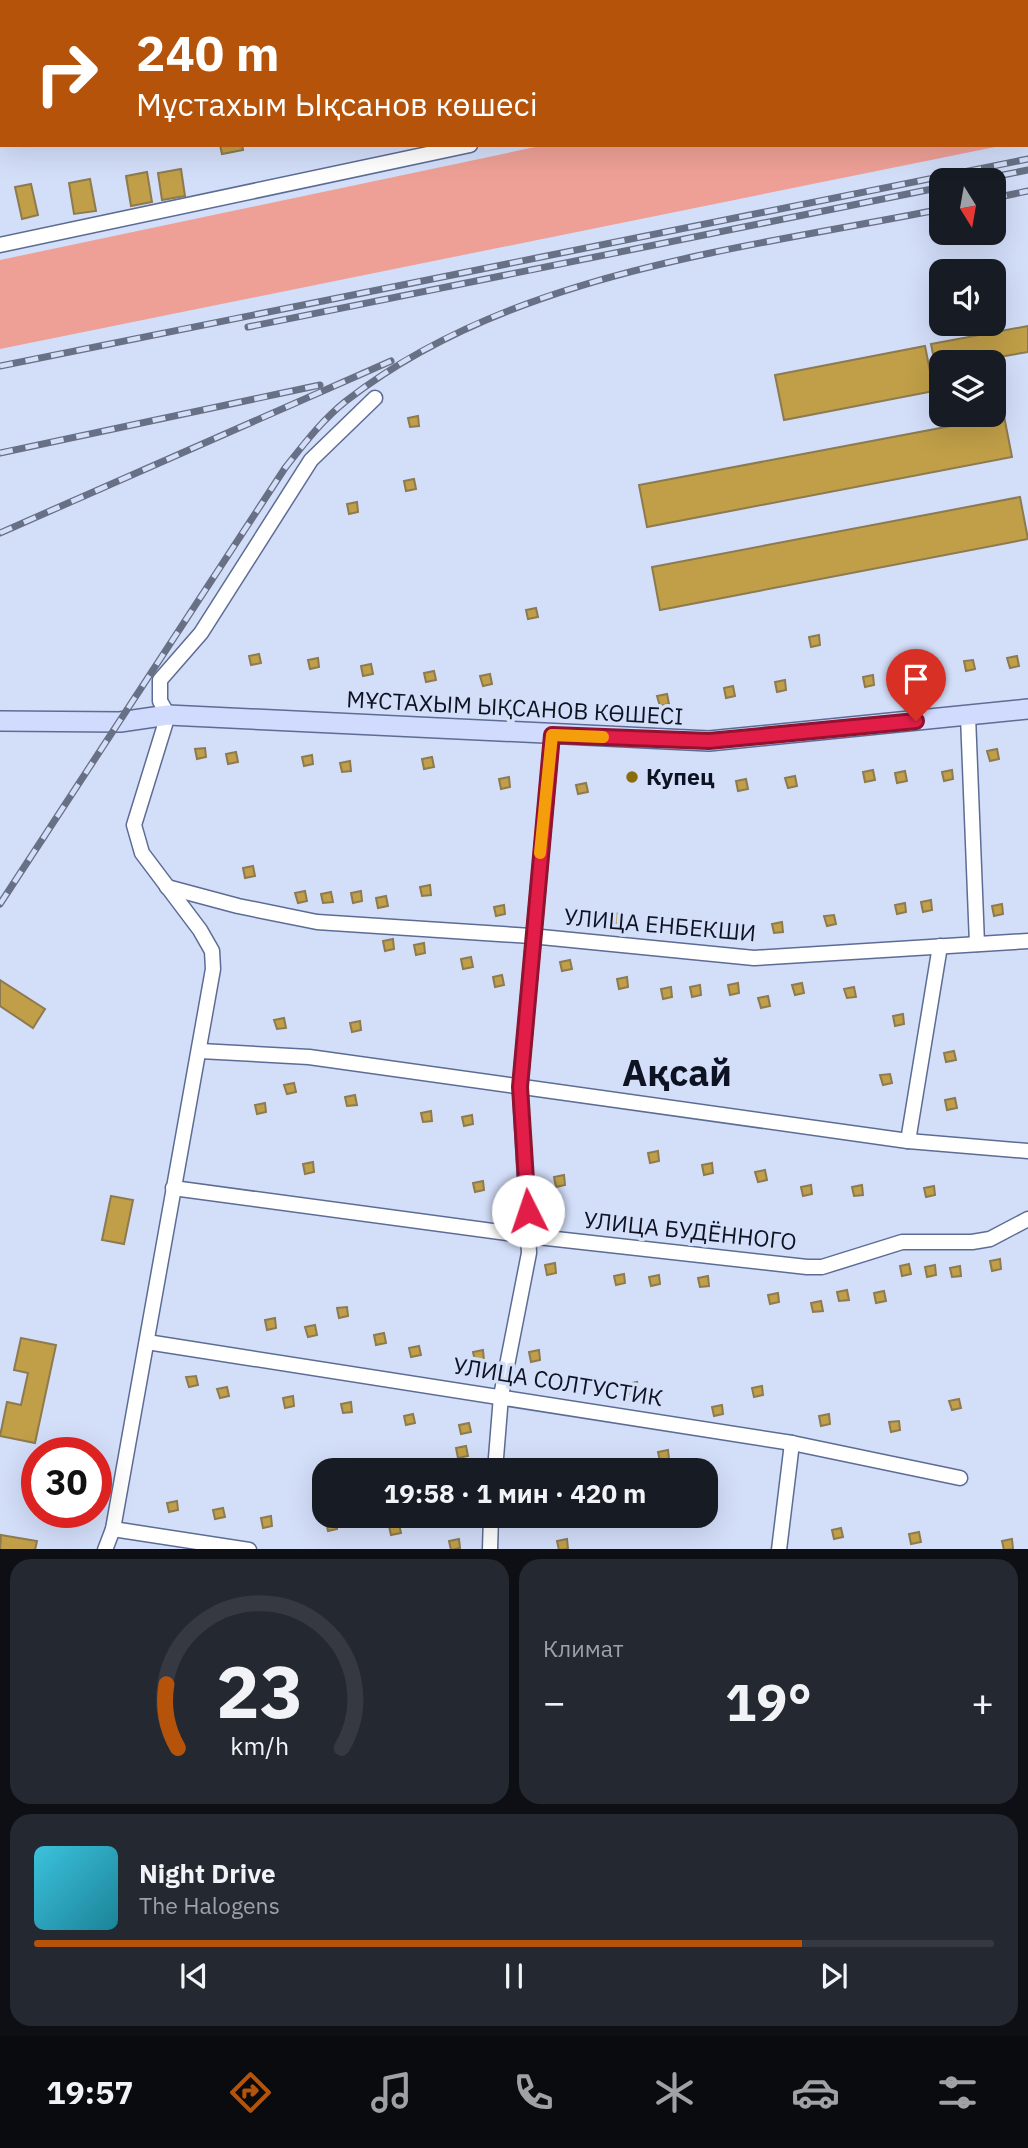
<!DOCTYPE html>
<html lang="ru">
<meta charset="utf-8">
<style>
body{margin:0;font-family:"IBM Plex Sans",sans-serif;background:#242831;color:#f1f3f6;height:100vh;display:flex;flex-direction:column;font-size:26px;white-space:nowrap}
*{box-sizing:border-box;margin:0}
p{font-size:23px;color:#9ea1a6}
.icon{flex:none;width:38px;height:38px;fill:none;stroke:currentColor;stroke-width:2;stroke-linecap:round;stroke-linejoin:round}
.map{position:relative;height:1549px;overflow:hidden}
.sheet{display:flex;flex-direction:column;gap:10px;padding:10px;background:#0d0f14;flex:1}
.sheet>*{flex:none}
.guide{position:absolute;left:0px;top:0px;width:1029px;height:147px;box-shadow:0 7px 28px #0002;background:#b45309;color:#fff;overflow:hidden}
.needle{width:46px;rotate:169deg}
.fabs{position:absolute;left:929px;top:168px;display:grid;gap:14px}
.fabs a{display:grid;place-items:center;width:77px;height:77px;border-radius:14px;background:#171b24;box-shadow:0 7px 28px #0002;font-size:35px}
.speed{position:absolute;left:21px;top:1437px;display:flex;gap:14px;font-size:35px;font-weight:700;text-align:center}
.speed>*{display:grid;place-content:center;width:91px;height:91px;border-radius:50%;background:#171b24;box-shadow:0 7px 28px #0002;line-height:1}
.speed .limit{border:10px solid #d22;background:#fff;color:#111}
.pin{position:absolute;display:grid;place-items:center;width:60px;height:60px;color:#fff;margin:-72px -30px;border-radius:50% 50% 50% 0;rotate:-45deg;box-shadow:0 0 7px #0007}
.pin .icon{rotate:45deg}
.me{position:absolute;width:77px;margin:-38px;rotate:356deg;stroke-linejoin:round;filter:drop-shadow(0 0 5px #0008)}
.turn{display:flex;align-items:center;gap:24px;height:147px;padding:0 21px;font-size:32px}
.turn .icon{width:91px;height:91px;stroke-width:2.5}
.turn b{display:block;font-size:49px;line-height:60px}
.big{font-size:52px;font-weight:700;line-height:1.1}
.sheet .widget{flex:1;display:flex;flex-direction:column;justify-content:center;gap:10px;min-width:0;padding:0 24px;border-radius:21px;background:#242831}
.sheet .dial{align-items:center;gap:0}
.dial svg{height:182px;overflow:visible;fill:none;stroke:#363941;stroke-width:7;stroke-linecap:round;text-anchor:middle}
.dial text{fill:#f1f3f6;stroke:none}
.song{display:flex;align-items:center;gap:21px}
.cover{width:84px;height:84px;border-radius:10px;background:linear-gradient(135deg,hsl(190 70% 55%),hsl(190 70% 35%))}
.played{height:7px;border-radius:4px;background:linear-gradient(90deg,#b45309 80%,#363941 80%)}
.keys{display:flex;justify-content:space-around;direction:ltr}
.heat{display:flex;justify-content:space-between;align-items:center;font-size:38px;direction:ltr}
.sheet .tiles{flex:1;display:grid;gap:10px;grid-template-columns:1fr 1fr}
.widget:last-child{grid-column:span 2}
.trip{position:absolute;left:312px;top:1458px;width:406px;height:70px;border-radius:21px;background:#171b24;box-shadow:0 7px 28px #0002;font-weight:700;line-height:70px;text-align:center}
.menu{display:flex;height:112px;justify-content:space-around;align-items:center;background:#090b0e;color:#9ea1a6}
.menu .icon{width:49px;height:49px}
.menu .current{color:#b45309}
.menu b{font-size:32px;color:#f1f3f6}
.map>svg:first-child{display:block}
.green{fill:#eea096}
.building{fill:#c19f48;stroke:#8d7a4f;stroke-width:2}
.lines{fill:none;stroke-linecap:round;stroke-linejoin:round}
.minor-casing{stroke:#5d6c94;stroke-width:17}
.secondary-casing{stroke:#5d6c94;stroke-width:22}
.minor{stroke:#fff;stroke-width:14}
.secondary{stroke:#d0dbfd;stroke-width:19}
.rail-casing{stroke:#687085;stroke-width:7}
.rail{stroke:#d3def9;stroke-width:4.5;stroke-dasharray:13;stroke-linecap:butt}
.route-casing{stroke:#92132f;stroke-width:18}
.route{stroke:#e11d48;stroke-width:12}
.slow{stroke:#f59e0b;stroke-width:12}
.poi-dot{fill:#8a6c0c;stroke:#d3def9;stroke-width:2.5}
.labels{text-anchor:middle;stroke-width:7;stroke-linejoin:round;paint-order:stroke}
.street-label{font-size:23px;fill:#0e1323;stroke:#d3def9}
.poi-label{font-size:23px;font-weight:bold;fill:#0e1323;stroke:#d3def9;text-anchor:start}
.town-label{font-size:37px;font-weight:bold;fill:#0e1323;stroke:#d3def9}
</style>
<div class="map">
<svg width="1028" height="1550" viewBox="0 0 1028 1550">
<rect width="100%" height="100%" fill="#d3def9"/>
<g class="green">
<path d="M777,0H1028V140L1027,2Z"/>
<path d="M545,145H1005L0,349V260Z"/>
</g>
<g class="building">
<path d="M2,60V117H0V61Z"/>
<path d="M220,145H242L243,150L222,154Z"/>
<path d="M181,169L185,196L162,200L158,173Z"/>
<path d="M147,172L152,202L131,206L126,176Z"/>
<path d="M90,179L96,211L74,214L69,183Z"/>
<path d="M31,184L38,215L22,219L15,187Z"/>
<path d="M1028,326V352L971,362H942V368L936,369L931,344Z"/>
<path d="M925,346L934,391L784,420L775,375Z"/>
<path d="M418,416L419,426L410,427L408,418Z"/>
<path d="M1004,416L1012,457L647,527L639,485Z"/>
<path d="M414,479L416,489L406,491L404,481Z"/>
<path d="M1020,497L1028,539L660,610L652,567Z"/>
<path d="M357,502L358,512L349,514L347,504Z"/>
<path d="M536,608L538,617L528,619L526,610Z"/>
<path d="M819,635L820,645L811,647L809,637Z"/>
<path d="M259,654L261,663L251,665L249,656Z"/>
<path d="M1017,656L1019,666L1010,668L1007,658Z"/>
<path d="M318,658L319,667L310,669L308,660Z"/>
<path d="M973,660L975,669L966,671L964,661Z"/>
<path d="M371,664L373,674L363,676L361,666Z"/>
<path d="M434,671L436,680L426,682L424,673Z"/>
<path d="M490,674L492,684L483,686L480,676Z"/>
<path d="M873,675L874,685L865,687L863,677Z"/>
<path d="M785,680L786,690L777,692L775,682Z"/>
<path d="M733,686L735,696L726,698L724,688Z"/>
<path d="M667,694L669,704L660,706L657,696Z"/>
<path d="M205,748L206,757L197,759L195,749Z"/>
<path d="M997,749L999,759L990,761L987,751Z"/>
<path d="M236,752L238,762L228,764L226,754Z"/>
<path d="M312,755L313,764L304,766L302,757Z"/>
<path d="M432,757L434,767L424,769L422,759Z"/>
<path d="M350,761L351,771L342,772L340,763Z"/>
<path d="M873,770L875,780L865,782L863,772Z"/>
<path d="M952,770L953,779L944,781L942,772Z"/>
<path d="M905,771L907,781L897,783L895,773Z"/>
<path d="M670,776L672,786L663,788L660,778Z"/>
<path d="M795,776L797,786L788,788L785,778Z"/>
<path d="M509,777L510,787L501,789L499,779Z"/>
<path d="M746,779L748,789L738,791L736,781Z"/>
<path d="M586,783L588,792L578,794L576,785Z"/>
<path d="M253,866L255,876L245,878L243,868Z"/>
<path d="M430,885L431,895L422,896L420,887Z"/>
<path d="M305,891L307,901L298,903L295,893Z"/>
<path d="M361,891L362,901L353,903L351,893Z"/>
<path d="M331,892L333,902L323,903L321,894Z"/>
<path d="M386,896L388,906L378,908L376,898Z"/>
<path d="M931,900L932,910L923,912L921,902Z"/>
<path d="M905,903L906,912L897,914L895,905Z"/>
<path d="M1002,904L1003,914L994,916L992,906Z"/>
<path d="M504,905L505,914L496,916L494,907Z"/>
<path d="M584,910L585,920L576,922L574,912Z"/>
<path d="M620,913L622,922L613,924L610,915Z"/>
<path d="M834,915L836,924L827,926L824,916Z"/>
<path d="M782,922L783,932L774,933L772,924Z"/>
<path d="M693,925L694,934L685,936L683,927Z"/>
<path d="M742,925L743,934L734,936L732,926Z"/>
<path d="M393,939L394,949L385,951L383,941Z"/>
<path d="M424,943L425,953L416,955L414,945Z"/>
<path d="M471,957L473,967L463,969L461,959Z"/>
<path d="M570,960L572,969L562,971L560,962Z"/>
<path d="M502,975L504,985L495,987L493,977Z"/>
<path d="M627,977L628,987L619,989L617,979Z"/>
<path d="M0,980L45,1009L33,1028L0,1006Z"/>
<path d="M738,983L739,993L730,995L728,985Z"/>
<path d="M802,983L804,993L795,995L792,985Z"/>
<path d="M700,985L701,995L692,997L690,987Z"/>
<path d="M671,987L672,997L663,999L661,989Z"/>
<path d="M854,987L856,997L847,998L844,989Z"/>
<path d="M768,996L770,1006L761,1008L758,998Z"/>
<path d="M903,1014L904,1024L895,1026L893,1016Z"/>
<path d="M284,1018L286,1028L277,1029L274,1020Z"/>
<path d="M360,1021L361,1030L352,1032L350,1023Z"/>
<path d="M954,1051L956,1060L946,1062L944,1053Z"/>
<path d="M890,1074L892,1083L883,1085L880,1075Z"/>
<path d="M294,1083L296,1092L287,1094L284,1085Z"/>
<path d="M355,1095L357,1105L347,1106L345,1097Z"/>
<path d="M955,1098L957,1108L947,1110L945,1100Z"/>
<path d="M265,1103L266,1112L257,1114L255,1105Z"/>
<path d="M431,1111L432,1121L423,1122L421,1113Z"/>
<path d="M472,1115L473,1124L464,1126L462,1117Z"/>
<path d="M658,1151L659,1161L650,1163L648,1153Z"/>
<path d="M313,1162L314,1172L305,1174L303,1164Z"/>
<path d="M712,1163L713,1173L704,1175L702,1165Z"/>
<path d="M765,1170L767,1180L758,1182L755,1172Z"/>
<path d="M564,1175L565,1185L556,1187L554,1177Z"/>
<path d="M483,1181L484,1190L475,1192L473,1183Z"/>
<path d="M811,1185L812,1194L803,1196L801,1187Z"/>
<path d="M862,1185L863,1195L854,1196L852,1187Z"/>
<path d="M934,1186L935,1195L926,1197L924,1188Z"/>
<path d="M111,1196L133,1200L124,1244L102,1240Z"/>
<path d="M1000,1259L1001,1269L992,1271L990,1261Z"/>
<path d="M555,1263L556,1273L547,1275L545,1265Z"/>
<path d="M909,1264L911,1274L902,1276L900,1266Z"/>
<path d="M935,1265L936,1275L927,1277L925,1267Z"/>
<path d="M960,1266L961,1276L952,1277L950,1268Z"/>
<path d="M624,1274L625,1283L616,1285L614,1276Z"/>
<path d="M659,1275L660,1284L651,1286L649,1277Z"/>
<path d="M708,1276L709,1286L700,1287L698,1278Z"/>
<path d="M847,1290L849,1300L839,1301L837,1292Z"/>
<path d="M884,1291L886,1301L876,1303L874,1293Z"/>
<path d="M778,1293L779,1302L770,1304L768,1295Z"/>
<path d="M821,1301L823,1311L813,1312L811,1303Z"/>
<path d="M347,1307L348,1316L339,1318L337,1308Z"/>
<path d="M275,1318L276,1328L267,1330L265,1320Z"/>
<path d="M315,1325L317,1335L308,1337L305,1327Z"/>
<path d="M384,1333L386,1343L376,1345L374,1335Z"/>
<path d="M21,1338L56,1345L35,1443L0,1436L7,1402L21,1405L28,1373L14,1370Z"/>
<path d="M419,1346L421,1355L411,1357L409,1348Z"/>
<path d="M483,1350L484,1360L475,1361L473,1352Z"/>
<path d="M539,1350L540,1360L531,1362L529,1352Z"/>
<path d="M196,1376L198,1385L189,1387L186,1377Z"/>
<path d="M637,1382L639,1392L629,1394L627,1384Z"/>
<path d="M762,1386L763,1395L754,1397L752,1388Z"/>
<path d="M227,1387L229,1396L220,1398L217,1389Z"/>
<path d="M293,1396L294,1406L285,1408L283,1398Z"/>
<path d="M959,1399L961,1408L952,1410L949,1401Z"/>
<path d="M351,1402L352,1412L343,1413L341,1404Z"/>
<path d="M722,1405L723,1414L714,1416L712,1407Z"/>
<path d="M413,1414L415,1423L406,1425L404,1416Z"/>
<path d="M829,1414L830,1424L821,1426L819,1416Z"/>
<path d="M899,1421L900,1430L891,1432L889,1422Z"/>
<path d="M469,1423L471,1432L461,1434L459,1425Z"/>
<path d="M466,1446L468,1456L458,1458L456,1448Z"/>
<path d="M668,1450L669,1459L660,1461L658,1452Z"/>
<path d="M177,1501L178,1510L169,1512L167,1503Z"/>
<path d="M223,1508L225,1517L215,1519L213,1510Z"/>
<path d="M271,1516L272,1526L263,1528L261,1518Z"/>
<path d="M336,1520L337,1529L328,1531L326,1522Z"/>
<path d="M399,1524L401,1533L391,1535L389,1526Z"/>
<path d="M841,1528L843,1537L834,1539L832,1530Z"/>
<path d="M919,1532L921,1542L911,1544L909,1534Z"/>
<path d="M1,1535L37,1541L35,1550H0Z"/>
<path d="M459,1539L460,1548L451,1550L449,1541Z"/>
<path d="M567,1539L568,1549L559,1550L557,1541Z"/>
<path d="M1012,1539L1013,1549L1004,1550L1002,1541Z"/>
</g>
<g class="lines">
<defs>
<g id="minor">
<path d="M76,0V2"/>
<path d="M259,0V2"/>
<path d="M338,2L348,0"/>
<path d="M759,2V0"/>
<path d="M0,43H2"/>
<path d="M0,245L470,145"/>
<path d="M968,716L977,944"/>
<path d="M167,887L238,906L317,922L531,936L754,958L1028,941"/>
<path d="M200,1051L309,1057L908,1141L1028,1151"/>
<path d="M908,1141L940,946"/>
<path d="M173,1188L529,1236L807,1267H822L902,1242H972L990,1239L1028,1219"/>
<path d="M147,1342L792,1443L960,1478"/>
<path d="M495,1470L501,1396L529,1253L520,1087L552,735"/>
<path d="M113,1529L249,1550"/>
<path d="M105,1550L113,1529L213,969L212,951L200,930L142,853L134,825L168,715L160,701V680L201,633L311,460L375,398"/>
<path d="M490,1550L491,1516"/>
<path d="M779,1550L792,1443"/>
</g>
<path id="secondary" d="M0,721L120,722L168,715L709,741L1028,709"/>
</defs>
<use href="#minor" class="minor-casing"/>
<use href="#secondary" class="secondary-casing"/>
<use href="#minor" class="minor"/>
<use href="#secondary" class="secondary"/>
<defs>
<g id="rail">
<path d="M978,180L1028,170"/>
<path d="M994,198L1028,191"/>
<path d="M248,327L942,187"/>
<path d="M0,366L1028,159"/>
<path d="M0,453L320,385"/>
<path d="M0,533L391,361"/>
<path d="M0,904L285,468C304,444 322,420 346,401C511,272 742,249 942,209"/>
</g>
</defs>
<use href="#rail" class="rail-casing"/>
<use href="#rail" class="rail"/>
</g>
<g class="lines">
<defs>
<path id="route" d="M528,1211L520,1087L552,735L709,741L916,721"/>
</defs>
<use href="#route" class="route-casing"/>
<use href="#route" class="route"/>
<path class="slow" d="M540,853L552,735L603,737"/>
</g>
<circle class="poi-dot" cx="632" cy="777" r="7"/>
<g class="labels">
<g class="street-label">
<text transform="translate(515 708) rotate(3)" y="8">МҰСТАХЫМ ЫҚСАНОВ КӨШЕСІ</text>
<text transform="translate(660 925) rotate(5)" y="8">УЛИЦА ЕНБЕКШИ</text>
<text transform="translate(690 1231) rotate(6)" y="8">УЛИЦА БУДЁННОГО</text>
<text transform="translate(558 1382) rotate(9)" y="8">УЛИЦА СОЛТУСТИК</text>
</g>
<g class="poi-label">
<text x="646" y="785">Купец</text>
</g>
<g class="town-label">
<text x="677" y="1086">Ақсай</text>
</g>
</g>
</svg>
<div class="fabs">
<a><svg class="needle" viewBox="-14 -14 28 28"><path d="M0-13l5 13h-10z" fill="#e53935"/><path d="M0 13l5-13h-10z" fill="#9ea1a6"/></svg></a>
<a><svg class="icon" aria-label="sound" viewBox="0 0 24 24"><path d="M4 9h4l5-4v14l-5-4H4zM17 9q2 3 0 6"/></svg></a>
<a><svg class="icon" aria-label="layers" viewBox="0 0 24 24"><path d="M12 4l9 5-9 5-9-5zM3 14l9 5 9-5"/></svg></a>
</div>
<div class="speed"><div class="limit">30</div></div>
<div class="pin" style="left:916px;top:721px;background:#d93025"><svg class="icon" aria-label="arrive" viewBox="0 0 24 24"><path d="M6 21V4h12l-3 4 3 4H6"/></svg></div>
<svg class="me" style="left:528px;top:1211px" viewBox="-20 -20 40 40"><circle r="19" fill="#fff"/><path d="M0-13L10 11 0 6-10 11z" fill="#e11d48"/></svg>
<div class="trip">19:58 · 1 мин · 420 m</div>
<div class="guide">
<div class="turn"><svg class="icon" aria-label="right" viewBox="0 0 24 24"><path d="M7 20v-9h11M14 6l5 5-5 5"/></svg><div><b>240 m</b>Мұстахым Ықсанов көшесі</div></div>
</div>
</div>
<section class="sheet">
<div class="tiles">
<div class="widget dial"><svg viewBox="0 0 100 80">
<path d="M14 69A42 42 0 1 1 86 69"/>
<path d="M14 69A42 42 0 0 1 9 41" stroke="#b45309"/>
<text x="50" y="56" font-size="32" font-weight="700">23</text>
<text x="50" y="72" font-size="11">km/h</text>
</svg></div>
<div class="widget"><p>Климат</p>
<div class="heat"><a>−</a><b class="big">19°</b><a>+</a></div>
</div>
<div class="widget">
<div class="song"><i class="cover"></i><div><b>Night Drive</b><p>The Halogens</p></div></div>
<div class="played"></div>
<div class="keys"><svg class="icon" aria-label="previous" viewBox="0 0 24 24"><path d="M18 5L8 12l10 7zM5 5v14"/></svg><svg class="icon" aria-label="pause" viewBox="0 0 24 24"><path d="M8 5v14M16 5v14"/></svg><svg class="icon" aria-label="next" viewBox="0 0 24 24"><path d="M6 5l10 7-10 7zM19 5v14"/></svg></div>
</div>
</div>
</section>
<nav class="menu">
<b>19:57</b>
<svg class="icon current" aria-label="directions" viewBox="0 0 24 24"><path d="M12 3l9 9-9 9-9-9zM9 14v-3h6M13 9l2 2-2 2"/></svg>
<svg class="icon" aria-label="music" viewBox="0 0 24 24"><path d="M9 18V5l10-2v13"/><circle cx="6" cy="18" r="3"/><circle cx="16" cy="16" r="3"/></svg>
<svg class="icon" aria-label="phone" viewBox="0 0 24 24"><path d="M5 4h4l2 5-3 2q2 4 5 5l2-3 5 2v4C11 20 4 13 5 4z"/></svg>
<svg class="icon" aria-label="climate" viewBox="0 0 24 24"><path d="M12 3v18M4 7l16 10M4 17L20 7"/></svg>
<svg class="icon" aria-label="car" viewBox="0 0 24 24"><path d="M5 17H2v-5l4-1 3-4h7l3 4 3 1v5h-3M9 17h6M6 11h13"/><circle cx="7" cy="17" r="2"/><circle cx="17" cy="17" r="2"/></svg>
<svg class="icon" aria-label="filters" viewBox="0 0 24 24"><path d="M4 7h16M4 17h16"/><circle cx="9" cy="7" r="2"/><circle cx="15" cy="17" r="2"/></svg>
</nav>
